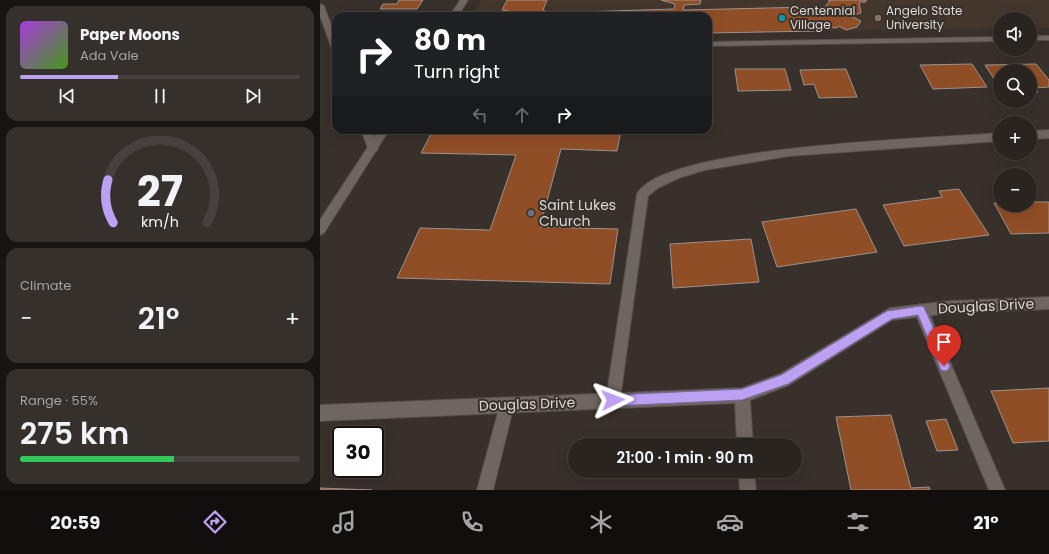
<!DOCTYPE html>
<meta charset="utf-8">
<style>
body{margin:0;font-family:Poppins,sans-serif;background:#36302d;color:#f1f3f6;height:100vh;display:flex;flex-direction:column;font-size:15px;white-space:nowrap}
*{box-sizing:border-box;margin:0}
p{font-size:13px;color:#a5a4a5}
.icon{flex:none;width:22px;height:22px;fill:none;stroke:currentColor;stroke-width:2;stroke-linecap:round;stroke-linejoin:round}
.map{position:relative;flex:1;overflow:hidden}
.drawer{display:flex;flex-direction:column;gap:6px;padding:6px;background:#171412;width:320px}
.drawer>*{flex:none}
.guide{position:absolute;left:12px;top:12px;width:380px;height:122px;border-radius:12px;box-shadow:0 4px 16px #0002,0 0 0 1px #46413e;background:#202124;color:#fff;overflow:hidden}
.controls{position:absolute;left:673px;top:12px;display:grid;gap:8px}
.controls a{display:grid;place-items:center;width:44px;height:44px;border-radius:50%;background:#2a2420;box-shadow:0 4px 16px #0002,0 0 0 1px #46413e;font-size:20px}
.speed{position:absolute;left:12px;top:426px;display:flex;gap:8px;font-size:20px;font-weight:700;text-align:center}
.speed>*{display:grid;place-content:center;width:52px;height:52px;border-radius:50%;background:#2a2420;box-shadow:0 4px 16px #0002,0 0 0 1px #46413e;line-height:1}
.speed .limit{border:2px solid #111;border-radius:6px;background:#fff;color:#111}
.pin{position:absolute;display:grid;place-items:center;width:34px;height:34px;color:#fff;margin:-41px -17px;border-radius:50% 50% 50% 0;rotate:-45deg;box-shadow:0 0 4px #0007}
.pin .icon{rotate:45deg}
.me{position:absolute;width:44px;margin:-22px;rotate:87deg;stroke-linejoin:round;filter:drop-shadow(0 0 3px #0008)}
.turn{display:flex;align-items:center;gap:14px;height:84px;padding:0 16px;font-size:18px}
.turn .icon{width:52px;height:52px;stroke-width:2.5}
.turn b{display:block;font-size:28px;line-height:34px}
.lanes{display:flex;align-items:center;height:38px;padding:0 16px;background:#0003;justify-content:center;gap:20px;direction:ltr}
.lanes .off{opacity:.35}
.big{font-size:30px;font-weight:600;line-height:1.1}
.drawer .tile{flex:1;display:flex;flex-direction:column;justify-content:center;gap:6px;min-width:0;padding:0 14px;border-radius:12px;background:#36302d}
.drawer .dial{align-items:center;gap:0}
.dial svg{height:104px;overflow:visible;fill:none;stroke:#46413e;stroke-width:7;stroke-linecap:round;text-anchor:middle}
.dial text{fill:#f1f3f6;stroke:none}
.song{display:flex;align-items:center;gap:12px}
.cover{width:48px;height:48px;border-radius:6px;background:linear-gradient(135deg,hsl(280 70% 55%),hsl(100 70% 35%))}
.played{height:4px;border-radius:2px;background:linear-gradient(90deg,#bca0f2 35%,#46413e 35%)}
.keys{display:flex;justify-content:space-around;direction:ltr}
.heat{display:flex;justify-content:space-between;align-items:center;font-size:22px;direction:ltr}
.charge{height:6px;border-radius:3px;background:linear-gradient(90deg,#34c759 55%,#46413e 0)}
.trip{position:absolute;left:248px;top:438px;width:234px;height:40px;border-radius:20px;background:#2a2420;box-shadow:0 4px 16px #0002,0 0 0 1px #46413e;font-weight:600;line-height:40px;text-align:center}
.tabs{display:flex;height:64px;justify-content:space-around;align-items:center;background:#110e0d;color:#a5a4a5}
.tabs .icon{width:28px;height:28px}
.tabs .selected{color:#bca0f2}
.tabs b{font-size:18px;color:#f1f3f6}
main{display:flex;flex:1;min-height:0}
.map>svg:first-child{display:block}
.built{fill:#43362c}
.building{fill:#904e26;stroke:#9d928d}
.lines{fill:none;stroke-linecap:round;stroke-linejoin:round}
.service-casing{stroke:#544d49;stroke-width:2}
.minor-casing{stroke:#544d49;stroke-width:2}
.secondary-casing{stroke:#544d49;stroke-width:2}
.service{fill:#6f6660;fill-rule:evenodd}
.minor{fill:#6f6660;fill-rule:evenodd}
.secondary{fill:#6f6660;fill-rule:evenodd}
.route{fill:#bca0f2;stroke:#7a689d}
.culture-dot{fill:#0f9aa8;stroke:#38302b;stroke-width:1.5}
.education-dot{fill:#8d6e63;stroke:#38302b;stroke-width:1.5}
.worship-dot{fill:#6b7280;stroke:#38302b;stroke-width:1.5}
.labels{text-anchor:middle;stroke-width:4;stroke-linejoin:round;paint-order:stroke}
.far-poi-label{font-size:12px;fill:#dcd7d3;stroke:#38302b;text-anchor:start}
.poi-label{font-size:14px;fill:#dcd7d3;stroke:#38302b;text-anchor:start}
.street-label{font-size:14px;fill:#dcd7d3;stroke:#38302b}
</style>
<main>
<section class="drawer">
<div class="tile">
<div class="song"><i class="cover"></i><div><b>Paper Moons</b><p>Ada Vale</p></div></div>
<div class="played"></div>
<div class="keys"><svg class="icon" aria-label="previous" viewBox="0 0 24 24"><path d="M18 5L8 12l10 7zM5 5v14"/></svg><svg class="icon" aria-label="pause" viewBox="0 0 24 24"><path d="M8 5v14M16 5v14"/></svg><svg class="icon" aria-label="next" viewBox="0 0 24 24"><path d="M6 5l10 7-10 7zM19 5v14"/></svg></div>
</div>
<div class="tile dial"><svg viewBox="0 0 100 80">
<path d="M14 69A42 42 0 1 1 86 69"/>
<path d="M14 69A42 42 0 0 1 10 36" stroke="#bca0f2"/>
<text x="50" y="56" font-size="32" font-weight="700">27</text>
<text x="50" y="72" font-size="11">km/h</text>
</svg></div>
<div class="tile"><p>Climate</p>
<div class="heat"><a>−</a><b class="big">21°</b><a>+</a></div>
</div>
<div class="tile"><p>Range · 55%</p><b class="big">275 km</b><div class="charge"></div></div>
</section>
<div class="map">
<svg width="729" height="490" viewBox="0 0 729 490">
<rect width="100%" height="100%" fill="#38302b"/>
<path class="built" d="M161,0H729V28H710V19H680V29L499,31L388,16H152Z"/>
<g class="building">
<path d="M79,0H103L97,9H60L63,4H77Z"/>
<path d="M187,0H227L223,10L229,13L354,9L355,4L341,0H381L380,4L364,5L363,10L490,7L491,10L503,9L510,1L508,0H546V2H539L541,13L531,16L541,21L537,27L526,30L519,26L517,28L498,26L499,31L388,33V16H187L189,11L182,10Z"/>
<path d="M652,64L667,87L613,89L600,65Z"/>
<path d="M716,64L729,80V87L715,88L718,92H710V71H680V88L665,65Z"/>
<path d="M415,69H465L471,90L418,91Z"/>
<path d="M526,69L537,97L499,98L494,84L484,85L480,70Z"/>
<path d="M113,130H301L297,151L241,149L220,227L298,229L290,284L77,278L100,228L170,230L196,155L101,153Z"/>
<path d="M639,189L669,235L584,246L563,205L622,197L619,191Z"/>
<path d="M710,202H729V233L691,234L674,203L710,205Z"/>
<path d="M536,209L557,252L457,267L442,222Z"/>
<path d="M431,239L439,282L353,288L350,244Z"/>
<path d="M729,388V441L693,443L671,391Z"/>
<path d="M571,415L591,488L609,487L610,490H531L516,417Z"/>
<path d="M626,419L638,450L617,451L606,421Z"/>
<path d="M0,488L52,490H0Z"/>
</g>
<g class="lines">
<defs>
<g id="service">
<path d="M0,4L4,6L16,38V52L12,49L0,16Z"/>
<path d="M41,130H51L58,148L57,151H49Z"/>
<path d="M729,130V138L710,139V131Z"/>
<path d="M680,133V141L469,156L385,170L359,178L338,188L328,196L300,400L298,405L293,407L288,405L286,400L317,194C343,145 621,138 680,133Z"/>
<path d="M601,304L606,306L685,490H669L594,310L596,306Z"/>
<path d="M187,398L192,400L194,405L173,490H157L180,405L182,400Z"/>
</g>
<g id="minor">
<rect x="710" y="36" width="19" height="4"/>
<path d="M680,37V41L388,46V42Z"/>
<path d="M729,297V309L630,313L572,320L469,385L430,400L433,445H417L415,403L0,421V405L422,388L460,374L570,308L630,301Z"/>
<path d="M418,471H434L436,490H420Z"/>
</g>
<g id="secondary">
<path d="M140,0H148L138,16H130Z"/>
<path d="M59,130H69L4,233L0,235V220Z"/>
</g>
</defs>
<use href="#service" class="service-casing"/>
<use href="#minor" class="minor-casing"/>
<use href="#secondary" class="secondary-casing"/>
<use href="#service" class="service"/>
<use href="#minor" class="minor"/>
<use href="#secondary" class="secondary"/>
</g>
<path class="route" d="M601,306L604,307L630,366L628,370L624,371L621,370L598,315L572,319L468,384L422,400L293,406L289,404L287,400L289,396L293,395L422,389L461,375L567,311Z"/>
<circle class="culture-dot" cx="462" cy="18" r="4"/>
<circle class="education-dot" cx="558" cy="18" r="4"/>
<circle class="worship-dot" cx="211" cy="213" r="4"/>
<g class="labels">
<g class="far-poi-label">
<text x="470" y="15">Centennial<tspan x="470" dy="14">Village</tspan></text>
<text x="566" y="15">Angelo State<tspan x="566" dy="14">University</tspan></text>
</g>
<g class="poi-label">
<text x="219" y="210">Saint Lukes<tspan x="219" dy="16">Church</tspan></text>
</g>
<g class="street-label">
<text transform="translate(666 306) rotate(-3)" y="5">Douglas Drive</text>
<text transform="translate(207 404) rotate(-2)" y="5">Douglas Drive</text>
</g>
</g>
</svg>
<div class="controls">
<a><svg class="icon" aria-label="sound" viewBox="0 0 24 24"><path d="M4 9h4l5-4v14l-5-4H4zM17 9q2 3 0 6"/></svg></a>
<a><svg class="icon" aria-label="search" viewBox="0 0 24 24"><circle cx="10" cy="10" r="6"/><path d="M15 15l6 6"/></svg></a>
<a>+</a>
<a>−</a>
</div>
<div class="speed"><div class="limit">30</div></div>
<div class="pin" style="left:624px;top:366px;background:#d93025"><svg class="icon" aria-label="arrive" viewBox="0 0 24 24"><path d="M6 21V4h12l-3 4 3 4H6"/></svg></div>
<svg class="me" style="left:293px;top:400px" viewBox="-20 -20 40 40"><path d="M0-17L14 15 0 8-14 15z" fill="#bca0f2" stroke="#fff" stroke-width="4"/></svg>
<div class="trip">21:00 · 1 min · 90 m</div>
<div class="guide">
<div class="turn"><svg class="icon" aria-label="right" viewBox="0 0 24 24"><path d="M7 20v-9h11M14 6l5 5-5 5"/></svg><div><b>80 m</b>Turn right</div></div>
<div class="lanes"><svg class="icon off" aria-label="left" viewBox="0 0 24 24"><path d="M17 20v-9H6M10 6l-5 5 5 5"/></svg><svg class="icon off" aria-label="ahead" viewBox="0 0 24 24"><path d="M12 20V5M6 11l6-6 6 6"/></svg><svg class="icon" aria-label="right" viewBox="0 0 24 24"><path d="M7 20v-9h11M14 6l5 5-5 5"/></svg></div>
</div>
</div>
</main>
<nav class="tabs">
<b>20:59</b>
<svg class="icon selected" aria-label="directions" viewBox="0 0 24 24"><path d="M12 3l9 9-9 9-9-9zM9 14v-3h6M13 9l2 2-2 2"/></svg>
<svg class="icon" aria-label="music" viewBox="0 0 24 24"><path d="M9 18V5l10-2v13"/><circle cx="6" cy="18" r="3"/><circle cx="16" cy="16" r="3"/></svg>
<svg class="icon" aria-label="phone" viewBox="0 0 24 24"><path d="M5 4h4l2 5-3 2q2 4 5 5l2-3 5 2v4C11 20 4 13 5 4z"/></svg>
<svg class="icon" aria-label="climate" viewBox="0 0 24 24"><path d="M12 3v18M4 7l16 10M4 17L20 7"/></svg>
<svg class="icon" aria-label="car" viewBox="0 0 24 24"><path d="M5 17H2v-5l4-1 3-4h7l3 4 3 1v5h-3M9 17h6M6 11h13"/><circle cx="7" cy="17" r="2"/><circle cx="17" cy="17" r="2"/></svg>
<svg class="icon" aria-label="filters" viewBox="0 0 24 24"><path d="M4 7h16M4 17h16"/><circle cx="9" cy="7" r="2"/><circle cx="15" cy="17" r="2"/></svg>
<b>21°</b>
</nav>
